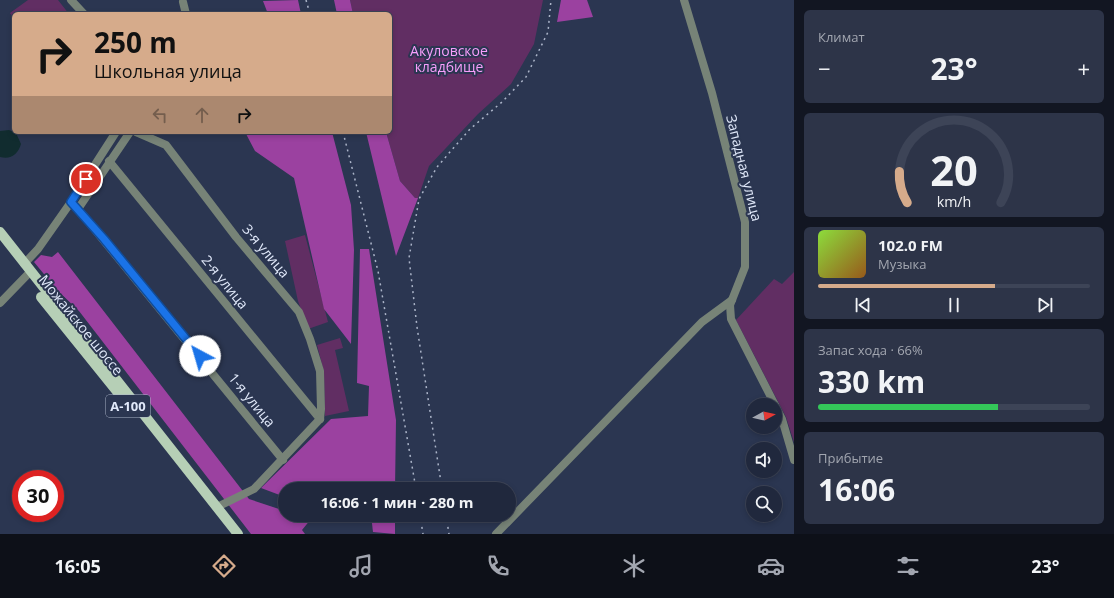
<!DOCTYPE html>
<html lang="ru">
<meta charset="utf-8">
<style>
body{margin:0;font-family:"Open Sans",sans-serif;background:#2d3448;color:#f1f3f6;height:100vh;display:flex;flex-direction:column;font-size:15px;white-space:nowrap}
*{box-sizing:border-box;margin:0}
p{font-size:13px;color:#a2a6b0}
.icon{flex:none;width:22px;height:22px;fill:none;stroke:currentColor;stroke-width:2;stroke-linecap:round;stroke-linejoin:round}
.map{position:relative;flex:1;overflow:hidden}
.sheet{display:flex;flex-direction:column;gap:10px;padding:10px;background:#121622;width:320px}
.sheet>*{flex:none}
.top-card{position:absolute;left:12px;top:12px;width:380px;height:122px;border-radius:6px;box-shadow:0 2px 6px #0003,0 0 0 1px #3d4457;background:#d6ab8b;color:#111;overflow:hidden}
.needle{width:26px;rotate:82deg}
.buttons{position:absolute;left:746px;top:398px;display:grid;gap:8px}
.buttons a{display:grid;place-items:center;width:36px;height:36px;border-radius:50%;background:#20283d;box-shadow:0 2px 6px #0003,0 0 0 1px #3d4457;font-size:20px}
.speed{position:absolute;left:12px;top:470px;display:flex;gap:8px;font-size:20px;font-weight:700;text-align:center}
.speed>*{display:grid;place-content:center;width:52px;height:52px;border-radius:50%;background:#20283d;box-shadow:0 2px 6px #0003,0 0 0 1px #3d4457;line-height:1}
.speed .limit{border:6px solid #d22;background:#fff;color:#111}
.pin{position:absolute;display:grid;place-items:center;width:34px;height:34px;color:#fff;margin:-17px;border:2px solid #fff;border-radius:50%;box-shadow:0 1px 4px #0007}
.me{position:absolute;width:44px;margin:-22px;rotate:321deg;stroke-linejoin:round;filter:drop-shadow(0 0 3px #0008)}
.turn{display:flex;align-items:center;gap:14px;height:84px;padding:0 16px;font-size:18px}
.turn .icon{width:52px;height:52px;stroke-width:2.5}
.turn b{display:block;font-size:28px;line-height:34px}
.lanes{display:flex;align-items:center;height:38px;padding:0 16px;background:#0003;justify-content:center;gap:20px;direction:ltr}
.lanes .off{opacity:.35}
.big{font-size:30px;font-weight:700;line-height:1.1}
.sheet .card{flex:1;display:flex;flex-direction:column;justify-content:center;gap:6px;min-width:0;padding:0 14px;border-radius:6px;background:#2d3448}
.sheet .dial{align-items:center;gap:0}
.dial svg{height:104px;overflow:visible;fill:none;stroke:#3d4457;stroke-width:7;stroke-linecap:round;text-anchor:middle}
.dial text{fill:#f1f3f6;stroke:none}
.song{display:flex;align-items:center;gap:12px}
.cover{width:48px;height:48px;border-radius:6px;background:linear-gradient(135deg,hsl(90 70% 55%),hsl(30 70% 35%))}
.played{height:4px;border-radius:2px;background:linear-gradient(90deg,#d6ab8b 65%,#3d4457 65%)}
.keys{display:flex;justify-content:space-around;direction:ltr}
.heat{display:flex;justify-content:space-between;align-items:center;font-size:22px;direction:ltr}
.charge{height:6px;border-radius:3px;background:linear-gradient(90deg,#34c759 66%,#3d4457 0)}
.trip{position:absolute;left:278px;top:482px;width:238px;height:40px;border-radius:20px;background:#20283d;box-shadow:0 2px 6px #0003,0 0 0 1px #3d4457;font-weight:700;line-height:40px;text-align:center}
.menu{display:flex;height:64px;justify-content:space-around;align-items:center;background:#0d1018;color:#a2a6b0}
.menu .icon{width:28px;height:28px}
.menu .on{color:#d6ab8b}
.menu b{font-size:18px;color:#f1f3f6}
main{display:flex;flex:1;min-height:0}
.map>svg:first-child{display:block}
.green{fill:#612e63}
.forest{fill:#9b41a0}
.water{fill:#112c2f}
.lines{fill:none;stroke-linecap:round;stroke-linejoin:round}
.minor{stroke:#778377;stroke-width:8}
.major{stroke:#b6cfb6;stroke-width:10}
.rail{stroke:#abb4c8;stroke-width:1.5;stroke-dasharray:2 4;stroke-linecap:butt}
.route-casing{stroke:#114b97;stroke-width:10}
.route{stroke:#1a73e8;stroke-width:7}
.labels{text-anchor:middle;stroke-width:4;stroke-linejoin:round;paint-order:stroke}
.shield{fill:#2b3651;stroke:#aab3c7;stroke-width:1}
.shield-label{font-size:13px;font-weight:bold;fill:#e1e9fa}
.park-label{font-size:14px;fill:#f89efc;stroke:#2b3651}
.street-label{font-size:14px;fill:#e1e9fa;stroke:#2b3651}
</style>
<main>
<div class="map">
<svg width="794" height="534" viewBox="0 0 794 534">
<rect width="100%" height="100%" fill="#2b3651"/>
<g class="green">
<path d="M28,0H58L69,14H14V19L10,13Z"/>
<path d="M350,0H543L534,44L511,84L478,114L429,166L418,198H415L400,181L386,132H390V14H353Z"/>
<path d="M305,235L328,322L308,329L298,301L285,241Z"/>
<path d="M794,272V442L786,417L736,320L774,279L782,284Z"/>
<path d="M340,338L343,348L335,350L349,411L325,416L324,372L317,345Z"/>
</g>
<g class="forest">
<path d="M298,0L301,14H268L263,1Z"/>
<path d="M334,0H350L353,14H337Z"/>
<path d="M561,0H587L593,17L557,22Z"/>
<path d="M245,132H332L351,205L354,250L351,344L324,309L294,178L255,151Z"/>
<path d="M366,132H386L400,181L415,198H418L396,256Z"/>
<path d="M360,249H369L396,420L395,489H285V497L261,488L331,419L368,416L369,386L357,383Z"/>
<path d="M58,252L249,499L285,511V515H299L311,519L302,530L305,534H251L79,311L57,290L34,262L41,255L52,257Z"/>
<path d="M371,515H395V534L373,532Z"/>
</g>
<path class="water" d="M9,130L16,133L21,144C18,154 11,160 0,157V131Z"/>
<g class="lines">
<g class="minor">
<path d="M71,0L84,14"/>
<path d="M684,0L712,93L745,222V267L730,305L731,319L775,405"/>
<path d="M183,2L186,14"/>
<path d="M136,132L166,145L236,237L299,312L310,339L320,371L321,409L320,419"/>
<path d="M109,161L320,419"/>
<path d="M75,206L78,209L130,132"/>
<path d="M78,209L283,460"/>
<path d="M24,264L38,249L71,202L116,132"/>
<path d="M0,303L30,272"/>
<path d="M775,405L782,419L794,460"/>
<path d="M217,507L254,489L320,419"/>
<path d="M496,534L702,322L732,300"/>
</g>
<g class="major">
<path d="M0,232L238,534"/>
<path d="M41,297L124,400"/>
</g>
<g class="rail">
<path d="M306,0L310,14"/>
<path d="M343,132L378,271L416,489"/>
<path d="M442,489L417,327L409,258L419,199L437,167L470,129L502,102L526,77L548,32L551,0"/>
<path d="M420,515L423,534"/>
<path d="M446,515L449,534"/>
</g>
</g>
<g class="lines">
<defs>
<path id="route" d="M86,179L71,202L104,239L200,356"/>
</defs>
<use href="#route" class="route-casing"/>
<use href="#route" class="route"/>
</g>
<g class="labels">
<rect class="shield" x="106" y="395" width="44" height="22" rx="3"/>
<g class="shield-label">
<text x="128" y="411">А-100</text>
</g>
<g class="park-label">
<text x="449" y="56">Акуловское<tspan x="449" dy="16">кладбище</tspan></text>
</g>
<g class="street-label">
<text transform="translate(744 168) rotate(76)" y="5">Западная улица</text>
<text transform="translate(266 251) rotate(50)" y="5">3-я улица</text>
<text transform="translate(225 282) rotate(51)" y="5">2-я улица</text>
<text transform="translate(81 325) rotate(51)" y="5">Можайское шоссе</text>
<text transform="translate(252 400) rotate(51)" y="5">1-я улица</text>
</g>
</g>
</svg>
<div class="buttons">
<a><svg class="needle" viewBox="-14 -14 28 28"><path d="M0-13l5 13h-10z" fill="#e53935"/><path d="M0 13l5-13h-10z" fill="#a2a6b0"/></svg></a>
<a><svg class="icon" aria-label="sound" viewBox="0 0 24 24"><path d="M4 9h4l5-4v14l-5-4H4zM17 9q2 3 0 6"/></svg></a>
<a><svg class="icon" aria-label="search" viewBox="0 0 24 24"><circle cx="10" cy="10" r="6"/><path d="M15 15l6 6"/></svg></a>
</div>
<div class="speed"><div class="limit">30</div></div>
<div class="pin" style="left:86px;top:179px;background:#d93025"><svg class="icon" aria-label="arrive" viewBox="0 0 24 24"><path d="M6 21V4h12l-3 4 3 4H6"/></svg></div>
<svg class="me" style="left:200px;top:356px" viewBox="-20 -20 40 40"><circle r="19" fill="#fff"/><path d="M0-13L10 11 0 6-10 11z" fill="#1a73e8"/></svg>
<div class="trip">16:06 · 1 мин · 280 m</div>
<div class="top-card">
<div class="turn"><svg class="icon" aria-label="right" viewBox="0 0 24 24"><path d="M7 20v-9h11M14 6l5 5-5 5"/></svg><div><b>250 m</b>Школьная улица</div></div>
<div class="lanes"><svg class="icon off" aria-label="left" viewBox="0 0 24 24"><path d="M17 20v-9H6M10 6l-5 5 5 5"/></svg><svg class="icon off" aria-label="ahead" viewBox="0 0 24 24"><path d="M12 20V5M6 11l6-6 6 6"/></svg><svg class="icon" aria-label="right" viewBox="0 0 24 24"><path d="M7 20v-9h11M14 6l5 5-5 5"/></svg></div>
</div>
</div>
<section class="sheet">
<div class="card"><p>Климат</p>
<div class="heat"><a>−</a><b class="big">23°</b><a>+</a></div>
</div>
<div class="card dial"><svg viewBox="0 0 100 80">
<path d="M14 69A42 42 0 1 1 86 69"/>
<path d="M14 69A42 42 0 0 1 8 45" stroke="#d6ab8b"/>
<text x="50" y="56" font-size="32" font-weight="700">20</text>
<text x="50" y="72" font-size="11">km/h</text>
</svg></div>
<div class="card">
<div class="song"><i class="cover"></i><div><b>102.0 FM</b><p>Музыка</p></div></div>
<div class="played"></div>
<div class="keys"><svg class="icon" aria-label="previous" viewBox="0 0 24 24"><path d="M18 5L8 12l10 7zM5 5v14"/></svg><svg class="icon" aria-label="pause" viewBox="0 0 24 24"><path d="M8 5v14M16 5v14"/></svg><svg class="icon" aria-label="next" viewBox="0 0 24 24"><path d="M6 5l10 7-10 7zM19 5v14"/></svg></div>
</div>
<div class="card"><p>Запас хода · 66%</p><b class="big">330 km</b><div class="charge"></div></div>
<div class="card"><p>Прибытие</p><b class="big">16:06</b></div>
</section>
</main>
<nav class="menu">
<b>16:05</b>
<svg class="icon on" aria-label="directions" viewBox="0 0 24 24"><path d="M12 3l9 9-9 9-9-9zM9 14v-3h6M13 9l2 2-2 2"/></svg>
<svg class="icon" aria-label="music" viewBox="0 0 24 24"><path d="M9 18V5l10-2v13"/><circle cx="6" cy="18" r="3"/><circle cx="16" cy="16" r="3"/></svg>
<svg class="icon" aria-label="phone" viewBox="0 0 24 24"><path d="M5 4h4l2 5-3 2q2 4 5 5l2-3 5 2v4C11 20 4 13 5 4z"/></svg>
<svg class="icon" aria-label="climate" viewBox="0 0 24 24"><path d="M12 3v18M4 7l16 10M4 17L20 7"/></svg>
<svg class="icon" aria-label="car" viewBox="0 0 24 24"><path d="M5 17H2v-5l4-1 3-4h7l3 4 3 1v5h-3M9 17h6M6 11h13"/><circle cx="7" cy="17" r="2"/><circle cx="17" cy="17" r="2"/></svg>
<svg class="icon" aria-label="filters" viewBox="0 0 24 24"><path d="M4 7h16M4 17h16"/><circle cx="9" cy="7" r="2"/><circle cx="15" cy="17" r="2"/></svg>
<b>23°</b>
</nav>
